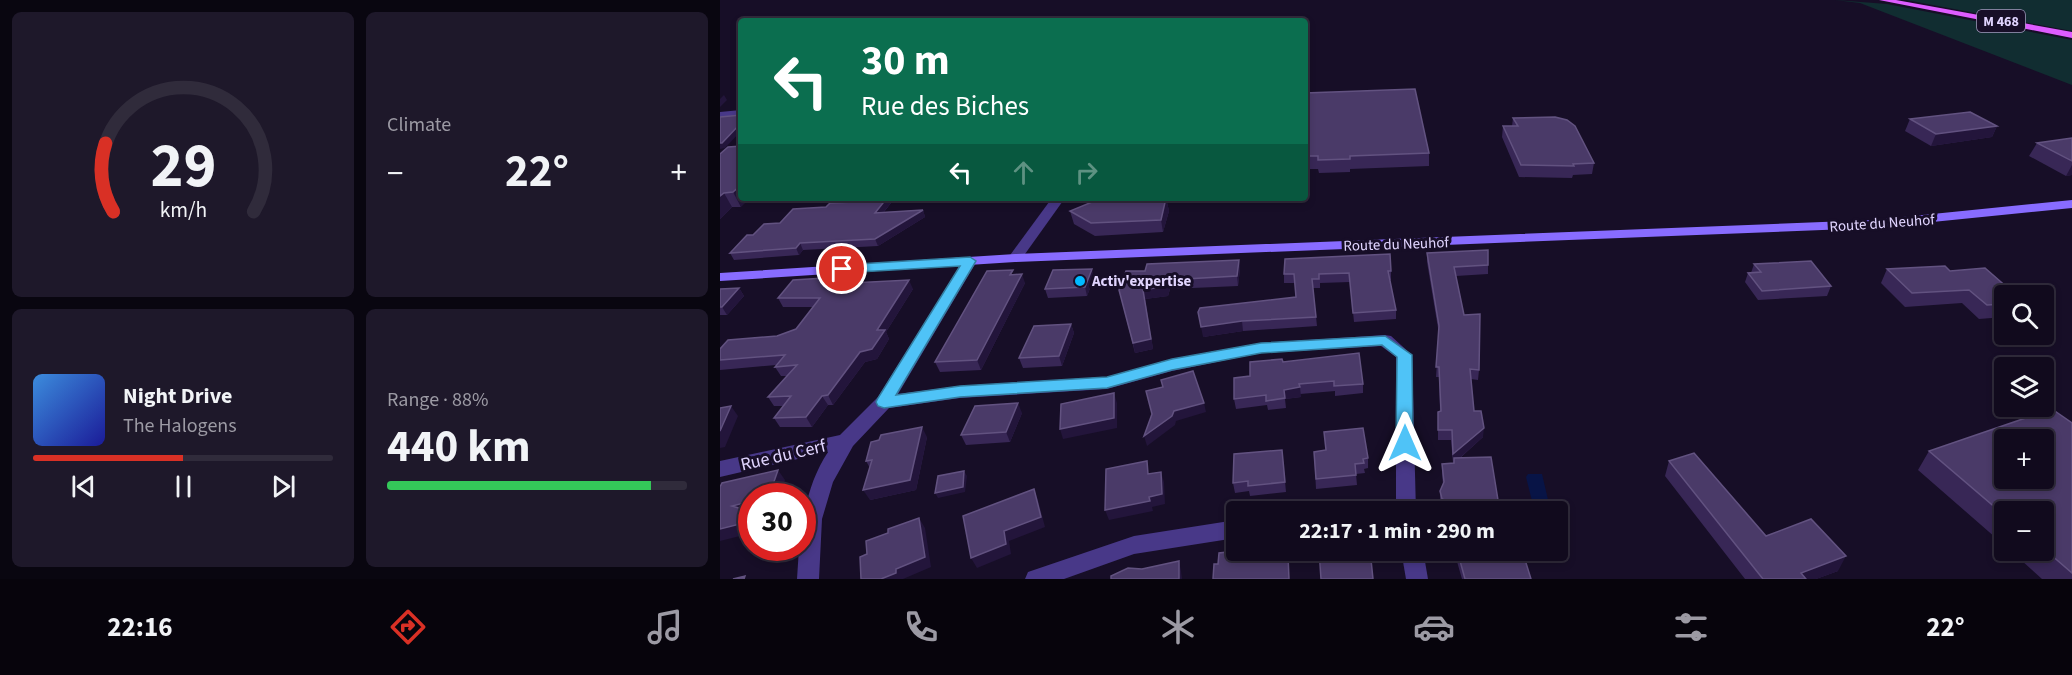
<!DOCTYPE html>
<meta charset="utf-8">
<style>
body{margin:0;font-family:"Source Sans 3",sans-serif;background:#1e182a;color:#f1f3f6;height:100vh;display:flex;flex-direction:column;font-size:22px;white-space:nowrap}
*{box-sizing:border-box;margin:0}
p{font-size:20px;color:#9c9aa4}
.icon{flex:none;width:33px;height:33px;fill:none;stroke:currentColor;stroke-width:2;stroke-linecap:round;stroke-linejoin:round}
.map{position:relative;flex:1;overflow:hidden}
.side{display:flex;flex-direction:column;gap:12px;padding:12px;background:#090610;width:720px}
.side>*{flex:none}
.top-card{position:absolute;left:18px;top:18px;width:570px;height:183px;border-radius:6px;box-shadow:0 3px 9px #0003,0 0 0 2px #302b3b;background:#0b6e4f;color:#fff;overflow:hidden}
.fabs{position:absolute;left:1274px;top:285px;display:grid;gap:12px}
.fabs a{display:grid;place-items:center;width:60px;height:60px;border-radius:6px;background:#110a1d;box-shadow:0 3px 9px #0003,0 0 0 2px #302b3b;font-size:30px}
.speed{position:absolute;left:18px;top:483px;display:flex;gap:12px;font-size:30px;font-weight:700;text-align:center}
.speed>*{display:grid;place-content:center;width:78px;height:78px;border-radius:50%;background:#110a1d;box-shadow:0 3px 9px #0003,0 0 0 2px #302b3b;line-height:1}
.speed .limit{border:9px solid #d22;background:#fff;color:#111}
.pin{position:absolute;display:grid;place-items:center;width:51px;height:51px;color:#fff;margin:-26px;border:3px solid #fff;border-radius:50%;box-shadow:0 2px 6px #0007}
.me{position:absolute;width:66px;margin:-33px;rotate:0deg;stroke-linejoin:round;filter:drop-shadow(0 0 4px #0008)}
.turn{display:flex;align-items:center;gap:21px;height:126px;padding:0 24px;font-size:27px}
.turn .icon{width:78px;height:78px;stroke-width:2.5}
.turn b{display:block;font-size:42px;line-height:51px}
.lanes{display:flex;align-items:center;height:57px;padding:0 24px;background:#0003;justify-content:center;gap:30px;direction:ltr}
.lanes .off{opacity:.35}
.big{font-size:45px;font-weight:700;line-height:1.1}
.side .widget{flex:1;display:flex;flex-direction:column;justify-content:center;gap:9px;min-width:0;padding:0 21px;border-radius:9px;background:#1e182a}
.side .dial{align-items:center;gap:0}
.dial svg{height:156px;overflow:visible;fill:none;stroke:#302b3b;stroke-width:7;stroke-linecap:round;text-anchor:middle}
.dial text{fill:#f1f3f6;stroke:none}
.song{display:flex;align-items:center;gap:18px}
.cover{width:72px;height:72px;border-radius:9px;background:linear-gradient(135deg,hsl(210 70% 55%),hsl(240 70% 35%))}
.played{height:6px;border-radius:3px;background:linear-gradient(90deg,#d93025 50%,#302b3b 50%)}
.keys{display:flex;justify-content:space-around;direction:ltr}
.heat{display:flex;justify-content:space-between;align-items:center;font-size:33px;direction:ltr}
.charge{height:9px;border-radius:4px;background:linear-gradient(90deg,#34c759 88%,#302b3b 0)}
.side .tiles{flex:1;display:grid;gap:12px;grid-template-columns:repeat(2,1fr)}
.trip{position:absolute;left:506px;top:501px;width:342px;height:60px;border-radius:6px;background:#110a1d;box-shadow:0 3px 9px #0003,0 0 0 2px #302b3b;font-weight:700;line-height:60px;text-align:center}
.tabs{display:flex;height:96px;justify-content:space-around;align-items:center;background:#07040c;color:#9c9aa4}
.tabs .icon{width:42px;height:42px}
.tabs .selected{color:#d93025}
.tabs b{font-size:27px;color:#f1f3f6}
main{display:flex;flex:1;min-height:0}
.map>svg:first-child{display:block}
.green{fill:#112d31}
.water{fill:#081446}
.lines{fill:none;stroke-linecap:round;stroke-linejoin:round}
.street{fill:#483888;fill-rule:evenodd}
.secondary{fill:#886cff;fill-rule:evenodd}
.primary{fill:#de5cff;fill-rule:evenodd}
.wall{fill:#382756}
.shaded-wall{fill:#23153b}
.building{fill:#4a3a68;stroke:#625280;stroke-width:1.5;fill-rule:evenodd}
.route{fill:#4fc3f7;stroke:#337fa1;stroke-width:1.5}
.poi-dot{fill:#01baff;stroke:#170e27;stroke-width:2}
.labels{text-anchor:middle;stroke-width:6;stroke-linejoin:round;paint-order:stroke}
.shield{fill:#170e27;stroke:#a499be;stroke-width:1.5}
.shield-label{font-size:14px;font-weight:bold;fill:#e1d5ff}
.street-label{font-size:15px;fill:#e1d5ff;stroke:#170e27}
.poi-label{font-size:15px;font-weight:bold;fill:#e1d5ff;stroke:#170e27;text-anchor:start}
.near-street-label{font-size:18px;fill:#e1d5ff;stroke:#170e27}
</style>
<main>
<section class="side">
<div class="tiles">
<div class="widget dial"><svg viewBox="0 0 100 80">
<path d="M14 69A42 42 0 1 1 86 69"/>
<path d="M14 69A42 42 0 0 1 10 34" stroke="#d93025"/>
<text x="50" y="56" font-size="32" font-weight="700">29</text>
<text x="50" y="72" font-size="11">km/h</text>
</svg></div>
<div class="widget"><p>Climate</p>
<div class="heat"><a>−</a><b class="big">22°</b><a>+</a></div>
</div>
<div class="widget">
<div class="song"><i class="cover"></i><div><b>Night Drive</b><p>The Halogens</p></div></div>
<div class="played"></div>
<div class="keys"><svg class="icon" aria-label="previous" viewBox="0 0 24 24"><path d="M18 5L8 12l10 7zM5 5v14"/></svg><svg class="icon" aria-label="pause" viewBox="0 0 24 24"><path d="M8 5v14M16 5v14"/></svg><svg class="icon" aria-label="next" viewBox="0 0 24 24"><path d="M6 5l10 7-10 7zM19 5v14"/></svg></div>
</div>
<div class="widget"><p>Range · 88%</p><b class="big">440 km</b><div class="charge"></div></div>
</div>
</section>
<div class="map">
<svg width="1352" height="579" viewBox="0 0 1352 579">
<rect width="100%" height="100%" fill="#170e27"/>
<g class="green">
<path d="M1115,0L1167,4L1352,40V85L1140,3Z"/>
<path d="M1186,0H1352V31Z"/>
</g>
<path class="water" d="M808,474H822L829,504L813,505L806,477Z"/>
<g class="lines">
<g class="street">
<path d="M21,110V116L0,118V112Z"/>
<path d="M332,198H345L300,261H290L288,258Z"/>
<path d="M250,257L257,261L178,394L240,386L387,377L452,359L541,343L665,335L671,336L692,355L696,512H659L662,506L676,503V357L661,346L541,353L452,371L387,389L240,398L169,408L133,446L113,482L102,519L99,579H77L79,548H82C82,514 89,481 108,452L0,477V461L120,435L158,397L243,261Z"/>
<path d="M516,520V538L414,554L344,579H305L308,572L414,536Z"/>
<path d="M681,550H703L708,579H686Z"/>
</g>
<path class="secondary" d="M1352,200V208L1153,228L295,262L0,281V273L295,254L1153,220Z"/>
<path class="primary" d="M1159,0H1176L1352,32V38Z"/>
</g>
<g class="wall">
<path d="M585,93L709,153V166L630,169V172L599,173L598,169H585Z"/>
<path d="M793,118L874,163L872,174L853,175L852,178L799,177L782,137L783,126H792Z"/>
<path d="M1190,119L1277,126L1272,137L1211,146L1185,131Z"/>
<path d="M1352,138V175L1346,176L1309,156L1317,143Z"/>
<path d="M0,154L21,207H12L0,219Z"/>
<path d="M175,198L164,212L203,210L205,217L158,246L83,250L79,255L14,260L10,253L33,235L60,223L106,207L135,202Z"/>
<path d="M352,198H398L397,201L446,198L449,211L443,232L375,236L354,224L350,211L372,202L353,203Z"/>
<path d="M707,253L768,265V274L736,276L744,315L759,370L758,380L751,379L754,411L763,437L740,458L778,500L777,511L727,512L722,509L720,502V491L723,485L722,473V464L733,463L731,440H718V412L720,411L719,377H716L719,334L707,262Z"/>
<path d="M519,260L520,269L518,286L450,289L448,296L425,299L433,349L415,353L399,290L425,271Z"/>
<path d="M1034,264L1111,286L1107,296L1038,300L1025,282L1028,273H1031Z"/>
<path d="M1167,269L1230,271L1284,296V317L1259,319L1242,303L1185,307L1161,283Z"/>
<path d="M671,271V280H670L676,310V319L634,322L630,282L600,283V288H593L597,326L523,331L483,337L576,297L575,283H564V274Z"/>
<path d="M294,275L305,283L261,370L220,372L215,362Z"/>
<path d="M374,278L367,296L328,298L325,289Z"/>
<path d="M139,282L193,289L166,332L169,339L157,359L145,362L113,405H108L92,427H60L54,418L63,406H54L48,397L68,376H61L55,367L56,365L0,370V349L57,336L76,329L93,307H63L58,298Z"/>
<path d="M19,288L24,296L7,315H0V289Z"/>
<path d="M351,324L354,333L342,366L303,368L299,358Z"/>
<path d="M563,362L643,384V393L615,396V391L580,394L581,397L565,399L566,408L548,410L547,405L516,409L514,399L530,376Z"/>
<path d="M302,413L290,442L246,445L241,435Z"/>
<path d="M1352,423V579H1322L1290,550H1323V512H1284V545L1198,470L1209,451Z"/>
<path d="M207,437L196,490L150,500V468L146,461Z"/>
<path d="M594,452L648,458V468L644,469L645,473L636,474L637,485L596,489Z"/>
<path d="M563,460L566,492L530,496L529,491L515,493L513,483Z"/>
<path d="M949,461L1046,536L1118,571L1096,579H1025L945,476Z"/>
<path d="M736,550H802L811,579H742L736,558Z"/>
</g>
<g class="shaded-wall">
<path d="M4,95L7,100L0,107V99Z"/>
<path d="M21,123V131L5,148L0,149V143Z"/>
<path d="M1277,126L1272,137L1211,146L1216,134Z"/>
<path d="M1352,165V175L1346,176Z"/>
<path d="M21,185V198H30L21,207L13,192Z"/>
<path d="M4,193L12,207L0,219V196Z"/>
<path d="M167,198H175L158,219L155,213Z"/>
<path d="M446,198L449,211L443,232L441,220Z"/>
<path d="M203,210L205,217L158,246L155,239Z"/>
<path d="M80,243L83,250L79,255L76,248Z"/>
<path d="M519,260L520,269L518,286L517,276Z"/>
<path d="M372,269L374,278L367,296L365,287Z"/>
<path d="M302,274L305,283L261,370L257,360Z"/>
<path d="M136,276L141,285L131,283Z"/>
<path d="M189,280L193,289L166,332L169,339L157,359L145,362L113,405L108,395L157,330Z"/>
<path d="M448,280L450,289L448,296L425,299L433,349L415,353L413,343L423,290Z"/>
<path d="M19,288L24,296L7,315L2,307Z"/>
<path d="M522,321L523,331L483,337L481,327Z"/>
<path d="M351,324L354,333L342,366L339,356Z"/>
<path d="M580,387L581,397L565,399L566,408L564,390Z"/>
<path d="M394,393L397,403V428L343,439L340,429Z"/>
<path d="M102,396L108,405L92,427L86,417Z"/>
<path d="M298,403L302,413L290,442L286,432Z"/>
<path d="M484,403L486,412L456,421L455,425L427,446L424,436L454,411Z"/>
<path d="M11,406L18,416L5,447L0,448V431Z"/>
<path d="M202,427L207,437L196,490L150,500L143,490Z"/>
<path d="M764,428L763,437L734,463V458L733,464V454Z"/>
<path d="M58,470L65,480L59,496H46Z"/>
<path d="M244,471L247,476L245,492L218,498L215,493Z"/>
<path d="M441,472L444,482L445,504L432,507L433,511L389,520L385,510L429,497Z"/>
<path d="M314,489L318,500L325,527L289,541L291,554L257,568L251,558L284,531Z"/>
<path d="M32,501V513L12,506Z"/>
<path d="M199,518L205,528L211,567L183,579H161L176,569Z"/>
<path d="M32,521V533L0,541V529Z"/>
<path d="M1126,556L1118,571L1096,579H1078L1081,573Z"/>
<path d="M459,561L461,571L462,579H459Z"/>
</g>
<g class="building">
<path d="M695,89L709,153L630,156V159L598,160V156H585V93Z"/>
<path d="M1250,112L1277,126L1216,134L1190,119Z"/>
<path d="M21,115V123L2,143H0V117Z"/>
<path d="M835,117L847,120L855,126L874,163L853,164L854,166L801,165L783,126H798L793,118Z"/>
<path d="M1352,138V161L1317,143Z"/>
<path d="M21,146V185L13,192L4,193L0,196V154L8,147Z"/>
<path d="M138,198H167L155,213L203,210L155,239L80,243L76,248L10,253L27,235H33L44,224L60,223L73,209L106,207L110,203L135,202Z"/>
<path d="M446,198L441,220L371,223L350,211L372,202Z"/>
<path d="M768,250V265L734,267L744,315L760,314L759,370L750,369L754,411H761L764,428L733,454L732,430H718V412L721,411L719,367H716L719,326L707,253Z"/>
<path d="M670,254L671,271H668L676,310L633,313L629,273L599,274V279H592L596,317L522,321L481,327L478,312L480,308L576,297L574,274H564L565,259Z"/>
<path d="M519,260L517,276L448,280L446,286L423,290L431,339L413,343L399,290L406,271H425L427,264Z"/>
<path d="M1091,261L1111,286L1042,291L1028,273L1041,272L1034,264Z"/>
<path d="M1225,266L1230,271L1265,268L1297,296H1284V304L1267,305L1249,290L1192,293L1167,269Z"/>
<path d="M372,269L365,287L325,289L333,270Z"/>
<path d="M293,270L290,275L302,274L257,360L215,362L267,271Z"/>
<path d="M136,276L131,283L189,280L157,330H165L152,349L140,352L108,395L102,396L86,417L54,418L71,396L48,397L77,365L55,367L65,355L0,360V349L8,340L57,336L76,329L100,298H58L73,280Z"/>
<path d="M19,288L2,307H0V289Z"/>
<path d="M351,324L339,356L299,358L314,326Z"/>
<path d="M639,353L643,384L614,386V381L579,384L580,387L564,390L565,398L546,401V395L514,399V378L530,376V362L562,359L563,362Z"/>
<path d="M473,371L484,403L454,411L452,416L424,436L432,414L426,391L443,387L441,380Z"/>
<path d="M394,393V418L340,429L341,404Z"/>
<path d="M298,403L286,432L241,435L255,406Z"/>
<path d="M11,406L0,431V408Z"/>
<path d="M1332,409L1352,423V573L1323,548V512H1284V515L1209,451ZM1284,440H1323V478H1284Z"/>
<path d="M202,427L190,480L143,490L152,460L146,461L151,442L159,440L161,435Z"/>
<path d="M643,428L648,458L643,459L644,463L635,464L636,475L596,479L594,452L606,450L604,432Z"/>
<path d="M562,450L565,482L528,486V481L513,483L514,454Z"/>
<path d="M974,453L1046,536L1091,519L1126,556L1081,573L1086,579H1043L949,461Z"/>
<path d="M771,457L778,500L730,502L722,499L720,491L724,482L722,464L734,463V458Z"/>
<path d="M427,461L428,474L441,472L442,494L429,497L430,501L385,510L386,469Z"/>
<path d="M58,470L49,496H32V501L12,506L32,512V521L0,529V487L2,483Z"/>
<path d="M244,471L243,487L215,493L218,476Z"/>
<path d="M314,489L321,517L284,531L286,544L251,558L243,516Z"/>
<path d="M199,518L205,557L176,569V573L161,579H141L140,557L147,554L146,541L168,533V529Z"/>
<path d="M525,550H545V558L568,555L569,579H493L494,564H498L499,553Z"/>
<path d="M599,550H650L653,579H601Z"/>
<path d="M737,550H802L811,579H745Z"/>
<path d="M459,561V579H391V576L408,568L422,569Z"/>
<path d="M25,576L24,579H13Z"/>
</g>
<path class="route" d="M250,257L256,261L176,395L240,386L387,377L452,359L541,343L665,336L692,355L693,443L691,448H679L676,443L677,357L662,345L541,353L452,370L387,388L240,397L164,408L158,406L156,402L158,398L240,266L122,273L116,269L122,265Z"/>
<circle class="poi-dot" cx="360" cy="281" r="6"/>
<g class="labels">
<rect class="shield" x="1257" y="10" width="48" height="22" rx="4.5"/>
<g class="shield-label">
<text x="1281" y="26">M 468</text>
</g>
<g class="street-label">
<text transform="translate(1162 223) rotate(-4)" y="5">Route du Neuhof</text>
<text transform="translate(676 244) rotate(-2)" y="5">Route du Neuhof</text>
</g>
<g class="poi-label">
<text x="372" y="286">Activ'expertise</text>
</g>
<g class="near-street-label">
<text transform="translate(63 455) rotate(-13)" y="6">Rue du Cerf</text>
</g>
</g>
</svg>
<div class="fabs">
<a><svg class="icon" aria-label="search" viewBox="0 0 24 24"><circle cx="10" cy="10" r="6"/><path d="M15 15l6 6"/></svg></a>
<a><svg class="icon" aria-label="layers" viewBox="0 0 24 24"><path d="M12 4l9 5-9 5-9-5zM3 14l9 5 9-5"/></svg></a>
<a>+</a>
<a>−</a>
</div>
<div class="speed"><div class="limit">30</div></div>
<div class="pin" style="left:122px;top:269px;background:#d93025"><svg class="icon" aria-label="arrive" viewBox="0 0 24 24"><path d="M6 21V4h12l-3 4 3 4H6"/></svg></div>
<svg class="me" style="left:685px;top:443px" viewBox="-20 -20 40 40"><path d="M0-17L14 15 0 8-14 15z" fill="#4fc3f7" stroke="#fff" stroke-width="4"/></svg>
<div class="trip">22:17 · 1 min · 290 m</div>
<div class="top-card">
<div class="turn"><svg class="icon" aria-label="left" viewBox="0 0 24 24"><path d="M17 20v-9H6M10 6l-5 5 5 5"/></svg><div><b>30 m</b>Rue des Biches</div></div>
<div class="lanes"><svg class="icon" aria-label="left" viewBox="0 0 24 24"><path d="M17 20v-9H6M10 6l-5 5 5 5"/></svg><svg class="icon off" aria-label="ahead" viewBox="0 0 24 24"><path d="M12 20V5M6 11l6-6 6 6"/></svg><svg class="icon off" aria-label="right" viewBox="0 0 24 24"><path d="M7 20v-9h11M14 6l5 5-5 5"/></svg></div>
</div>
</div>
</main>
<nav class="tabs">
<b>22:16</b>
<svg class="icon selected" aria-label="directions" viewBox="0 0 24 24"><path d="M12 3l9 9-9 9-9-9zM9 14v-3h6M13 9l2 2-2 2"/></svg>
<svg class="icon" aria-label="music" viewBox="0 0 24 24"><path d="M9 18V5l10-2v13"/><circle cx="6" cy="18" r="3"/><circle cx="16" cy="16" r="3"/></svg>
<svg class="icon" aria-label="phone" viewBox="0 0 24 24"><path d="M5 4h4l2 5-3 2q2 4 5 5l2-3 5 2v4C11 20 4 13 5 4z"/></svg>
<svg class="icon" aria-label="climate" viewBox="0 0 24 24"><path d="M12 3v18M4 7l16 10M4 17L20 7"/></svg>
<svg class="icon" aria-label="car" viewBox="0 0 24 24"><path d="M5 17H2v-5l4-1 3-4h7l3 4 3 1v5h-3M9 17h6M6 11h13"/><circle cx="7" cy="17" r="2"/><circle cx="17" cy="17" r="2"/></svg>
<svg class="icon" aria-label="filters" viewBox="0 0 24 24"><path d="M4 7h16M4 17h16"/><circle cx="9" cy="7" r="2"/><circle cx="15" cy="17" r="2"/></svg>
<b>22°</b>
</nav>
